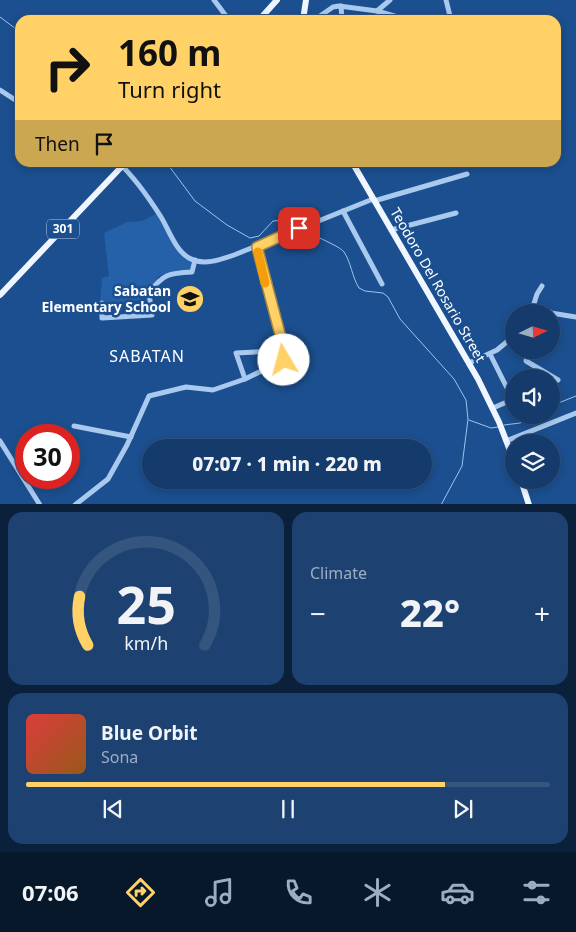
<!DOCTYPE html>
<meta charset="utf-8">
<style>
body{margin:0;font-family:"Noto Sans",sans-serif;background:#1d4271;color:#f1f3f6;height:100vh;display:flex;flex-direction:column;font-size:19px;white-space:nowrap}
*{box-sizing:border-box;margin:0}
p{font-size:16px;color:#9dadc1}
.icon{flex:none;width:28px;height:28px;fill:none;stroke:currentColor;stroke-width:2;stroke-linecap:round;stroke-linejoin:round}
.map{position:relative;height:504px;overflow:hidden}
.sheet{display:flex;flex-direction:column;gap:8px;padding:8px;background:#0b203b;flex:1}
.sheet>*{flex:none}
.hud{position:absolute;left:15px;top:15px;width:546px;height:152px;border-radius:15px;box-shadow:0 2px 8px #0003,0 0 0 1px #33557e;background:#ffd166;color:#111;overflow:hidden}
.needle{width:32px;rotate:85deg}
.controls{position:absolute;left:505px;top:304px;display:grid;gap:10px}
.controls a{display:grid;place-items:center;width:55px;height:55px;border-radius:50%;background:#143b6b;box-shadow:0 2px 8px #0003,0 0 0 1px #33557e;font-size:25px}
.speed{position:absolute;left:15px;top:424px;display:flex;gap:10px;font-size:25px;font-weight:700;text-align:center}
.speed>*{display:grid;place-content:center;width:65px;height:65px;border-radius:50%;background:#143b6b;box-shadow:0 2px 8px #0003,0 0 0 1px #33557e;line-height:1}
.speed .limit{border:8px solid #d22;background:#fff;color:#111}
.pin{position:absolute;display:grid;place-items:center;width:42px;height:42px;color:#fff;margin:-21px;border-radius:10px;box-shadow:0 2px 8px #0006}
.me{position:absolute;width:55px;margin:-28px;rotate:352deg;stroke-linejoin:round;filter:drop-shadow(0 0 4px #0008)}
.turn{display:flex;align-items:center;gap:18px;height:105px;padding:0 20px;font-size:22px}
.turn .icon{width:65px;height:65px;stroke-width:2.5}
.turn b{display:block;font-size:35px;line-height:42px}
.then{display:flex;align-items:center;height:48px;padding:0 20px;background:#0003;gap:10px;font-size:19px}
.big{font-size:38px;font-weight:800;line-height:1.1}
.sheet .card{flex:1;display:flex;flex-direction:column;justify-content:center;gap:8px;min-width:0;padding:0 18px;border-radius:15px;background:#1d4271}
.sheet .dial{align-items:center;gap:0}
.dial svg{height:130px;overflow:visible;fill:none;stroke:#33557e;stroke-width:7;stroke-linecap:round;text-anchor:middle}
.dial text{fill:#f1f3f6;stroke:none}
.song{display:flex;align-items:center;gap:15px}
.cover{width:60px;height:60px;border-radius:8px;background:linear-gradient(135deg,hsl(0 70% 55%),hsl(30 70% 35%))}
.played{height:5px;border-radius:2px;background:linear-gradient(90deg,#ffd166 80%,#33557e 80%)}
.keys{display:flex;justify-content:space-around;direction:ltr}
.heat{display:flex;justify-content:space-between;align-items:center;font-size:28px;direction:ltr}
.sheet .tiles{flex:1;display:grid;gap:8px;grid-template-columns:1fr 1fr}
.card:last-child{grid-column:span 2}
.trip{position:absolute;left:142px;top:439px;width:290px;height:50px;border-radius:25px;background:#143b6b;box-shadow:0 2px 8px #0003,0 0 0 1px #33557e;font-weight:800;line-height:50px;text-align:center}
.dock{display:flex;height:80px;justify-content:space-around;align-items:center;background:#08182b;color:#9dadc1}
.dock .icon{width:35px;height:35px}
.dock .on{color:#ffd166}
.dock b{font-size:22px;color:#f1f3f6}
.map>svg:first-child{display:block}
.green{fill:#2461a8}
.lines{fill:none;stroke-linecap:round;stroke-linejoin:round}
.stream{stroke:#9cc4f0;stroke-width:1}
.minor{stroke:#a9c9ee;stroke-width:5}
.major{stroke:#f0f6ff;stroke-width:6}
.route-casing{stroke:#a68842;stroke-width:12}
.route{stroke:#ffd166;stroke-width:9}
.slow{stroke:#f59e0b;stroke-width:9}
.labels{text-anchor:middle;stroke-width:5;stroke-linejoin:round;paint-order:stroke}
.shield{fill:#1b4f8f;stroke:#bbcadd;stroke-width:1}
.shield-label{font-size:12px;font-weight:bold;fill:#fff}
.street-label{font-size:14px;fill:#fff;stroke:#1b4f8f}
.poi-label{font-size:14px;font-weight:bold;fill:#fff;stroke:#1b4f8f;text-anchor:end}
.quarter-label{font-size:16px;letter-spacing:1px;fill:#fff;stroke:#1b4f8f}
</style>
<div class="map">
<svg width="576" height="505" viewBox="0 0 576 505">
<rect width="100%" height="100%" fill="#1b4f8f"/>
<path class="green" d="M156,214L175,245L194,261L191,271L174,272L159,276L148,293L149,299L100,305L102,278L109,276L104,233L127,222L142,221Z"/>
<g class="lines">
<g class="stream">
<path d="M0,17L20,32"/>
<path d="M166,162L195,201L227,225L250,238L259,236L273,221L287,220L300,227"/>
<path d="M303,229C313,236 340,246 344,252C351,262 352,277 359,288L365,291L383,293L388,297L400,319L454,379L466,400L468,419L462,466L441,505"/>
<path d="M551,406L576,396"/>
<path d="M469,420L491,428L498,427"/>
<path d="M504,425L520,423L534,415"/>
</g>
<g class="minor">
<path d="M214,0L229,20"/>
<path d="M446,0L451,20"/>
<path d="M341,6L342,20"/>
<path d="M377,11L390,0"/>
<path d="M304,16L317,18L333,7L339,6L377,11L408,20"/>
<path d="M0,90L20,103"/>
<path d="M118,162C134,177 149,198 161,217C169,230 175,250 189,258C203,266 220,260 234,255L373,199"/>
<path d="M374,201L467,174"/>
<path d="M343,211L382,284"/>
<path d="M391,230L456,213"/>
<path d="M102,303V318L152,315L149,293C163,274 169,273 192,272L195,260"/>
<path d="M532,310L537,294L542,286"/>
<path d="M531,311L550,312"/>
<path d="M551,313L576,317"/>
<path d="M528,350L526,361L558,380"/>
<path d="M490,354L511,396L509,401L493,408"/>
<path d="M469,363L497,350L509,340H514"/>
<path d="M245,379L236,353L273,351L284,348"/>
<path d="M74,426L131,437"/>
<path d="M0,441L40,505"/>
<path d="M506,441L576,413"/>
<path d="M75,505L108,479L127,445L149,396L186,387L213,390L245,379L284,360L285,353L257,247"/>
</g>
<g class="major">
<path d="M259,20L277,0"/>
<path d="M303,20L306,0"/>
<path d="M352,162L478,379L499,422L514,461"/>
<path d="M0,295L126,162"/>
<path d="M521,480L529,505"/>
</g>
</g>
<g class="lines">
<defs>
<path id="route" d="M284,360L285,353L257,247L299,228"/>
</defs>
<use href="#route" class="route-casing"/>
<use href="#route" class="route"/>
<path class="slow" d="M258,252L265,283"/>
</g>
<defs>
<symbol id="school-disc" viewBox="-11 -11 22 22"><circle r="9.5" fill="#ffd166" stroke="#1b4f8f"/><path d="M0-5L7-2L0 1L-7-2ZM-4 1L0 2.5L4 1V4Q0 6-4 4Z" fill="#111"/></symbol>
</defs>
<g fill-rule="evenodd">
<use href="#school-disc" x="174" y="283" width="32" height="32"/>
</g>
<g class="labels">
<rect class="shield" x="47" y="219.5" width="32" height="19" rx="4"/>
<g class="shield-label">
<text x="63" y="233">301</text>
</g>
<g class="street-label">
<text transform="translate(438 285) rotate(60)" y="5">Teodoro Del Rosario Street</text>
</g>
<g class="poi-label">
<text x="171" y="296">Sabatan<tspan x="171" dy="16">Elementary School</tspan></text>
</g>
<g class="quarter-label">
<text x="147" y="362">SABATAN</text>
</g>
</g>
</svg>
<div class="controls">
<a><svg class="needle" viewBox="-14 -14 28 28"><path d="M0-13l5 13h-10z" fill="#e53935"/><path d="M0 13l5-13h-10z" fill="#9dadc1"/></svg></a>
<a><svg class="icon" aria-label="sound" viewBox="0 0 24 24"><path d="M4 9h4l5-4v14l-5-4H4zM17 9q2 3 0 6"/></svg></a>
<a><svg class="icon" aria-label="layers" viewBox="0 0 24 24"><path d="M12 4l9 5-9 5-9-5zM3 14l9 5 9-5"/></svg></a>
</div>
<div class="speed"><div class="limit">30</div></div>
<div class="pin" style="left:299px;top:228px;background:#d93025"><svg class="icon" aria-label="arrive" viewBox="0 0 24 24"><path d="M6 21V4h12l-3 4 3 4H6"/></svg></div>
<svg class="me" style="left:284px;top:360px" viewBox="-20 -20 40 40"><circle r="19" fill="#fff"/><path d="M0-13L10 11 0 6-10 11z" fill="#ffd166"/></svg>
<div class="trip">07:07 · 1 min · 220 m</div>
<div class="hud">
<div class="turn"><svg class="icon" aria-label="right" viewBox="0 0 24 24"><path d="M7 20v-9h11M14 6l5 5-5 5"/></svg><div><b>160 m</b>Turn right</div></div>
<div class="then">Then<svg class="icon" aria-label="arrive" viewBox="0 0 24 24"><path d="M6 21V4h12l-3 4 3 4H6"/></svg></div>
</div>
</div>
<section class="sheet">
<div class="tiles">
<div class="card dial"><svg viewBox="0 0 100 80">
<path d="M14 69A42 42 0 1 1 86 69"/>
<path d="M14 69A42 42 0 0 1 9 39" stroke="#ffd166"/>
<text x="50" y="56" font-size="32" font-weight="700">25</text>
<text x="50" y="72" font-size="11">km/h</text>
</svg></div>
<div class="card"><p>Climate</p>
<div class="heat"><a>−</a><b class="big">22°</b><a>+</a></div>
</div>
<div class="card">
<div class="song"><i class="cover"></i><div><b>Blue Orbit</b><p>Sona</p></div></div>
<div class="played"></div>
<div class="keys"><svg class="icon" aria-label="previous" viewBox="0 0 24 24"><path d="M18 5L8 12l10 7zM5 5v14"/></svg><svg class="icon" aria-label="pause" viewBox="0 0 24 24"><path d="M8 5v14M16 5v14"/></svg><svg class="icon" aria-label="next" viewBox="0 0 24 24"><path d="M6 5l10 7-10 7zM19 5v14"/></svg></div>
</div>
</div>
</section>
<nav class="dock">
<b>07:06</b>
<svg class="icon on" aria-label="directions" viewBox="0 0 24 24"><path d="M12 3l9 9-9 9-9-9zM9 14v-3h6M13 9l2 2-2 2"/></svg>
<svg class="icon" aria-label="music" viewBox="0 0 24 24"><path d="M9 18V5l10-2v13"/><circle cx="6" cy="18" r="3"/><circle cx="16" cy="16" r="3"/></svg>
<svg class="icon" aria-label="phone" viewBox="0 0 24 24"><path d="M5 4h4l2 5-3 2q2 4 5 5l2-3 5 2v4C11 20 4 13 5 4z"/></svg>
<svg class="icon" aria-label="climate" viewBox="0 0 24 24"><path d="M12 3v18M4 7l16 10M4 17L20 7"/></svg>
<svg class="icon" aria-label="car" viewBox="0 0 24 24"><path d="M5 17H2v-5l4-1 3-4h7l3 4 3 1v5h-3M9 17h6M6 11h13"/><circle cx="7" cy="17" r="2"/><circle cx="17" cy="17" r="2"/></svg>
<svg class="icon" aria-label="filters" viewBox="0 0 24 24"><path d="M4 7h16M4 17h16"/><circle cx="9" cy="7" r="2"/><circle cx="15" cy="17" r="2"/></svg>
</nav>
